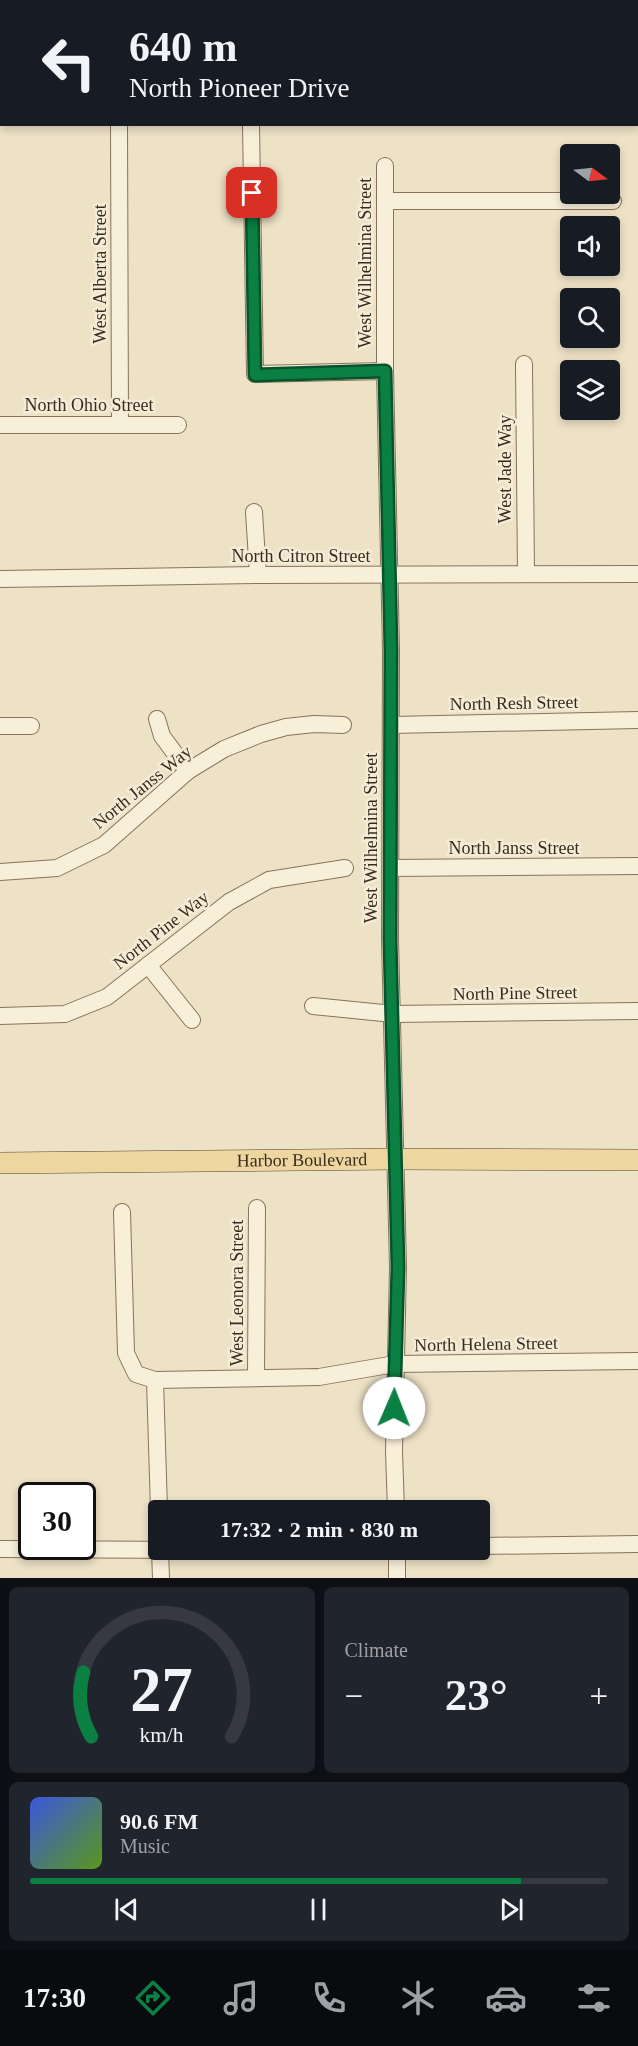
<!DOCTYPE html>
<meta charset="utf-8">
<style>
body{margin:0;font-family:"Times New Roman",serif;background:#20242c;color:#f1f3f6;height:100vh;display:flex;flex-direction:column;font-size:22px;white-space:nowrap}
*{box-sizing:border-box;margin:0}
p{font-size:20px;color:#9ea1a6}
.icon{flex:none;width:33px;height:33px;fill:none;stroke:currentColor;stroke-width:2;stroke-linecap:round;stroke-linejoin:round}
.map{position:relative;height:1578px;overflow:hidden}
.panel{display:flex;flex-direction:column;gap:9px;padding:9px;background:#0d0f14;flex:1}
.panel>*{flex:none}
.hud{position:absolute;left:0px;top:0px;width:639px;height:126px;box-shadow:0 3px 9px #0003;background:#171b24;color:#f1f3f6;overflow:hidden}
.needle{width:39px;rotate:105deg}
.controls{position:absolute;left:560px;top:144px;display:grid;gap:12px}
.controls a{display:grid;place-items:center;width:60px;height:60px;border-radius:6px;background:#171b24;box-shadow:0 3px 9px #0003;font-size:30px}
.speed{position:absolute;left:18px;top:1482px;display:flex;gap:12px;font-size:30px;font-weight:700;text-align:center}
.speed>*{display:grid;place-content:center;width:78px;height:78px;border-radius:50%;background:#171b24;box-shadow:0 3px 9px #0003;line-height:1}
.speed .limit{border:3px solid #111;border-radius:9px;background:#fff;color:#111}
.pin{position:absolute;display:grid;place-items:center;width:51px;height:51px;color:#fff;margin:-26px;border-radius:12px;box-shadow:0 3px 9px #0006}
.me{position:absolute;width:66px;margin:-33px;rotate:1deg;stroke-linejoin:round;filter:drop-shadow(0 0 4px #0008)}
.turn{display:flex;align-items:center;gap:21px;height:126px;padding:0 30px;font-size:27px}
.turn .icon{width:78px;height:78px;stroke-width:2.5}
.turn b{display:block;font-size:42px;line-height:51px}
.big{font-size:45px;font-weight:700;line-height:1.1}
.panel .widget{flex:1;display:flex;flex-direction:column;justify-content:center;gap:9px;min-width:0;padding:0 21px;border-radius:9px;background:#20242c}
.panel .dial{align-items:center;gap:0}
.dial svg{height:156px;overflow:visible;fill:none;stroke:#363941;stroke-width:7;stroke-linecap:round;text-anchor:middle}
.dial text{fill:#f1f3f6;stroke:none}
.song{display:flex;align-items:center;gap:18px}
.cover{width:72px;height:72px;border-radius:9px;background:linear-gradient(135deg,hsl(230 70% 55%),hsl(90 70% 35%))}
.played{height:6px;border-radius:3px;background:linear-gradient(90deg,#0b8043 85%,#363941 85%)}
.keys{display:flex;justify-content:space-around;direction:ltr}
.heat{display:flex;justify-content:space-between;align-items:center;font-size:33px;direction:ltr}
.panel .tiles{flex:1;display:grid;gap:9px;grid-template-columns:1fr 1fr}
.widget:last-child{grid-column:span 2}
.trip{position:absolute;left:148px;top:1500px;width:342px;height:60px;border-radius:6px;background:#171b24;box-shadow:0 3px 9px #0003;font-weight:700;line-height:60px;text-align:center}
.dock{display:flex;height:96px;justify-content:space-around;align-items:center;background:#090b0e;color:#9ea1a6}
.dock .icon{width:42px;height:42px}
.dock .active{color:#0b8043}
.dock b{font-size:27px;color:#f1f3f6}
.map>svg:first-child{display:block}
.lines{fill:none;stroke-linecap:round;stroke-linejoin:round}
.minor-casing{stroke:#88735c;stroke-width:18}
.major-casing{stroke:#564230;stroke-width:22}
.minor{stroke:#f8efd9;stroke-width:16}
.major{stroke:#eed6a0;stroke-width:21}
.route-casing{stroke:#07532c;stroke-width:15}
.route{stroke:#0b8043;stroke-width:10}
.labels{text-anchor:middle;stroke-width:5;stroke-linejoin:round;paint-order:stroke}
.street-label{font-size:18px;fill:#382c20;stroke:#f5ecd6}
</style>
<div class="map">
<svg width="638" height="1578" viewBox="0 0 638 1578">
<rect width="100%" height="100%" fill="#ede1c6"/>
<g class="lines">
<defs>
<g id="minor">
<path d="M248,0V2"/>
<path d="M119,124L120,424"/>
<path d="M251,124L255,374L385,371"/>
<path d="M385,166V371L391,650L390,940L398,1267L394,1451L396,1510"/>
<path d="M386,201H613"/>
<path d="M524,364L526,574"/>
<path d="M0,425H178"/>
<path d="M254,512L258,575"/>
<path d="M0,579L258,575L638,574"/>
<path d="M157,719L162,736L188,771"/>
<path d="M391,725L638,720"/>
<path d="M0,726H31"/>
<path d="M391,868L638,866"/>
<path d="M0,872L57,868L104,845L188,771L224,749L261,734L286,727L314,724L343,725"/>
<path d="M148,965L192,1020"/>
<path d="M313,1006L393,1014L638,1011"/>
<path d="M0,1016L65,1014L107,997L229,902L269,880L345,868"/>
<path d="M122,1212L126,1353L136,1374L155,1380L159,1510"/>
<path d="M256,1377L257,1208"/>
<path d="M155,1380L319,1377L395,1364L638,1361"/>
<path d="M480,1546L638,1544"/>
<path d="M1,1549L192,1550"/>
<path d="M160,1550L161,1578"/>
<path d="M397,1578V1550"/>
</g>
<g id="major">
<path id="s1" d="M0,1163L394,1159L638,1160"/>
</g>
</defs>
<use href="#minor" class="minor-casing"/>
<use href="#major" class="major-casing"/>
<use href="#minor" class="minor"/>
<use href="#major" class="major"/>
</g>
<g class="lines">
<defs>
<path id="route" d="M252,193L255,375L385,371L391,650L390,940L398,1267L394,1408"/>
</defs>
<use href="#route" class="route-casing"/>
<use href="#route" class="route"/>
</g>
<g class="labels">
<g class="street-label">
<text transform="translate(365 263) rotate(-90)" y="6">West Wilhelmina Street</text>
<text transform="translate(100 274) rotate(-90)" y="6">West Alberta Street</text>
<text x="89" y="411">North Ohio Street</text>
<text transform="translate(505 469) rotate(-90)" y="6">West Jade Way</text>
<text x="301" y="562">North Citron Street</text>
<text transform="translate(514 703) rotate(-1)" y="6">North Resh Street</text>
<text transform="translate(142 787) rotate(-39)" y="6">North Janss Way</text>
<text transform="translate(371 838) rotate(-90)" y="6">West Wilhelmina Street</text>
<text x="514" y="854">North Janss Street</text>
<text transform="translate(161 930) rotate(-38)" y="6">North Pine Way</text>
<text transform="translate(515 993) rotate(-1)" y="6">North Pine Street</text>
<text dy="6" stroke="none"><textPath href="#s1" startOffset="302">Harbor Boulevard</textPath></text>
<text transform="translate(237 1293) rotate(-90)" y="6">West Leonora Street</text>
<text transform="translate(486 1344) rotate(-1)" y="6">North Helena Street</text>
</g>
</g>
</svg>
<div class="controls">
<a><svg class="needle" viewBox="-14 -14 28 28"><path d="M0-13l5 13h-10z" fill="#e53935"/><path d="M0 13l5-13h-10z" fill="#9ea1a6"/></svg></a>
<a><svg class="icon" aria-label="sound" viewBox="0 0 24 24"><path d="M4 9h4l5-4v14l-5-4H4zM17 9q2 3 0 6"/></svg></a>
<a><svg class="icon" aria-label="search" viewBox="0 0 24 24"><circle cx="10" cy="10" r="6"/><path d="M15 15l6 6"/></svg></a>
<a><svg class="icon" aria-label="layers" viewBox="0 0 24 24"><path d="M12 4l9 5-9 5-9-5zM3 14l9 5 9-5"/></svg></a>
</div>
<div class="speed"><div class="limit">30</div></div>
<div class="pin" style="left:252px;top:193px;background:#d93025"><svg class="icon" aria-label="arrive" viewBox="0 0 24 24"><path d="M6 21V4h12l-3 4 3 4H6"/></svg></div>
<svg class="me" style="left:394px;top:1408px" viewBox="-20 -20 40 40"><circle r="19" fill="#fff"/><path d="M0-13L10 11 0 6-10 11z" fill="#0b8043"/></svg>
<div class="trip">17:32 · 2 min · 830 m</div>
<div class="hud">
<div class="turn"><svg class="icon" aria-label="left" viewBox="0 0 24 24"><path d="M17 20v-9H6M10 6l-5 5 5 5"/></svg><div><b>640 m</b>North Pioneer Drive</div></div>
</div>
</div>
<section class="panel">
<div class="tiles">
<div class="widget dial"><svg viewBox="0 0 100 80">
<path d="M14 69A42 42 0 1 1 86 69"/>
<path d="M14 69A42 42 0 0 1 10 36" stroke="#0b8043"/>
<text x="50" y="56" font-size="32" font-weight="700">27</text>
<text x="50" y="72" font-size="11">km/h</text>
</svg></div>
<div class="widget"><p>Climate</p>
<div class="heat"><a>−</a><b class="big">23°</b><a>+</a></div>
</div>
<div class="widget">
<div class="song"><i class="cover"></i><div><b>90.6 FM</b><p>Music</p></div></div>
<div class="played"></div>
<div class="keys"><svg class="icon" aria-label="previous" viewBox="0 0 24 24"><path d="M18 5L8 12l10 7zM5 5v14"/></svg><svg class="icon" aria-label="pause" viewBox="0 0 24 24"><path d="M8 5v14M16 5v14"/></svg><svg class="icon" aria-label="next" viewBox="0 0 24 24"><path d="M6 5l10 7-10 7zM19 5v14"/></svg></div>
</div>
</div>
</section>
<nav class="dock">
<b>17:30</b>
<svg class="icon active" aria-label="directions" viewBox="0 0 24 24"><path d="M12 3l9 9-9 9-9-9zM9 14v-3h6M13 9l2 2-2 2"/></svg>
<svg class="icon" aria-label="music" viewBox="0 0 24 24"><path d="M9 18V5l10-2v13"/><circle cx="6" cy="18" r="3"/><circle cx="16" cy="16" r="3"/></svg>
<svg class="icon" aria-label="phone" viewBox="0 0 24 24"><path d="M5 4h4l2 5-3 2q2 4 5 5l2-3 5 2v4C11 20 4 13 5 4z"/></svg>
<svg class="icon" aria-label="climate" viewBox="0 0 24 24"><path d="M12 3v18M4 7l16 10M4 17L20 7"/></svg>
<svg class="icon" aria-label="car" viewBox="0 0 24 24"><path d="M5 17H2v-5l4-1 3-4h7l3 4 3 1v5h-3M9 17h6M6 11h13"/><circle cx="7" cy="17" r="2"/><circle cx="17" cy="17" r="2"/></svg>
<svg class="icon" aria-label="filters" viewBox="0 0 24 24"><path d="M4 7h16M4 17h16"/><circle cx="9" cy="7" r="2"/><circle cx="15" cy="17" r="2"/></svg>
</nav>
